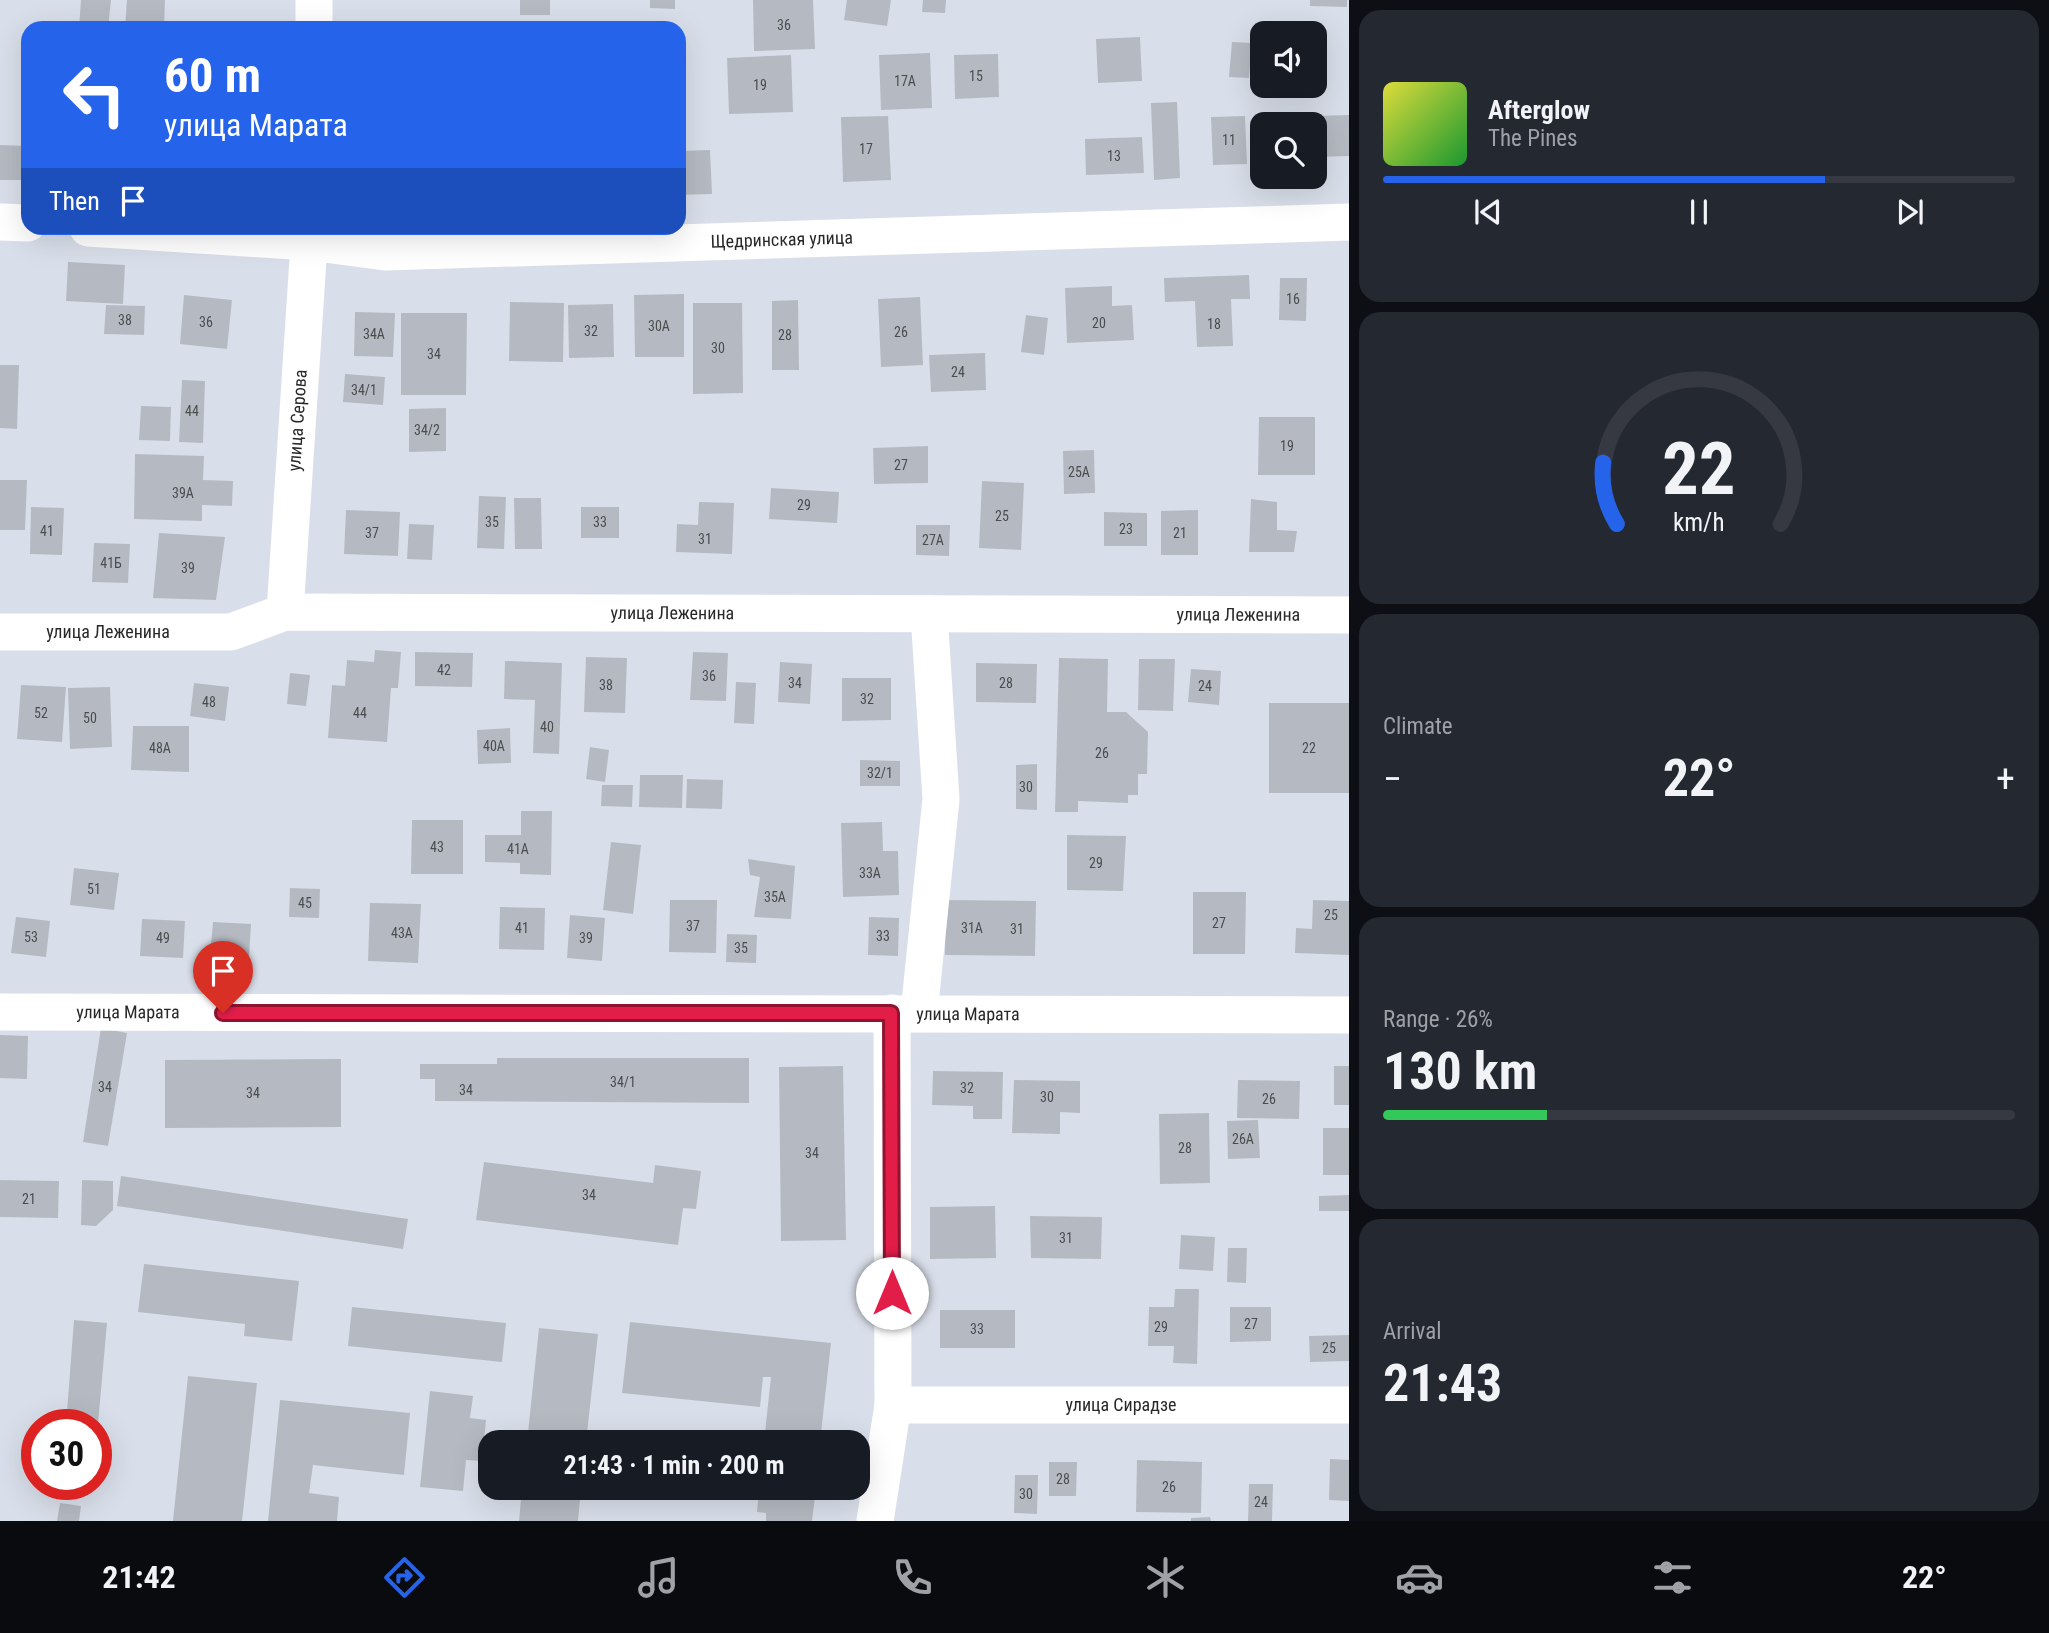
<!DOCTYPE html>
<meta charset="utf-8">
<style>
body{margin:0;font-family:"Roboto Condensed",sans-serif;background:#242831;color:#f1f3f6;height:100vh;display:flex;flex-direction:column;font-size:26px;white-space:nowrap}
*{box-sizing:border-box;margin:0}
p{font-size:23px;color:#9ea1a6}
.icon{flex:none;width:38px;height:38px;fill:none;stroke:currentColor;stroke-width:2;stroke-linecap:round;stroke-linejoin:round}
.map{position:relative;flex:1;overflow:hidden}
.side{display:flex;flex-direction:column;gap:10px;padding:10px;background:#0d0f14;width:700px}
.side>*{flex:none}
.guide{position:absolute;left:21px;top:21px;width:665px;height:214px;border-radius:21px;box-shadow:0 7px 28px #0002;background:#2563eb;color:#fff;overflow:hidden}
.fabs{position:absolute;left:1250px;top:21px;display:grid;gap:14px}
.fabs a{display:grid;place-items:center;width:77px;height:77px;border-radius:14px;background:#171b24;box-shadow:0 7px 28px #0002;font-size:35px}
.speed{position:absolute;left:21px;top:1409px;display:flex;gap:14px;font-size:35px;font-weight:700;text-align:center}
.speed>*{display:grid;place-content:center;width:91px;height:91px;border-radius:50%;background:#171b24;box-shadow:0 7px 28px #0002;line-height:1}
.speed .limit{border:10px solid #d22;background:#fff;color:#111}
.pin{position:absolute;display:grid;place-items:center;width:60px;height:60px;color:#fff;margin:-72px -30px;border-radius:50% 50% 50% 0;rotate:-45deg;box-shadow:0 0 7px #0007}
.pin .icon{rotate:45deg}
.me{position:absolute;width:77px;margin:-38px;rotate:0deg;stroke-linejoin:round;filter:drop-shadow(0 0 5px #0008)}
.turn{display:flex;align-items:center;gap:24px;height:147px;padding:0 28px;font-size:32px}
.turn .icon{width:91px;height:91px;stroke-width:2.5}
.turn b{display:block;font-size:49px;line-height:60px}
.then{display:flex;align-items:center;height:66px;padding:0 28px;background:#0003;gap:14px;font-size:26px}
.big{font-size:52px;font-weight:700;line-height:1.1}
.side .widget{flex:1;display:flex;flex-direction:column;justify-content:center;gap:10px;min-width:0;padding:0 24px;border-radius:21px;background:#242831}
.side .dial{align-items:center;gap:0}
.dial svg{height:182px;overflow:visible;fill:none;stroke:#363941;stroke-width:7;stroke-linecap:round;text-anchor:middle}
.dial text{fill:#f1f3f6;stroke:none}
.song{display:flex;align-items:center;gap:21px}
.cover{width:84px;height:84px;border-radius:10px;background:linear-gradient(135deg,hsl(60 70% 55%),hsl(130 70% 35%))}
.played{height:7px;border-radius:4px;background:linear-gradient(90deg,#2563eb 70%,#363941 70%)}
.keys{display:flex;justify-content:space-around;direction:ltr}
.heat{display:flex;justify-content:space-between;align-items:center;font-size:38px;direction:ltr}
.charge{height:10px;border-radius:5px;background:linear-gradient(90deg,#34c759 26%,#363941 0)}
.trip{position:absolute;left:478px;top:1430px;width:392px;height:70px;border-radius:21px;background:#171b24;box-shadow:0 7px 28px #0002;font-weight:700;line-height:70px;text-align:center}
.menu{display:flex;height:112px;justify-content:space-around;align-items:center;background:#090b0e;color:#9ea1a6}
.menu .icon{width:49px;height:49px}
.menu .current{color:#2563eb}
.menu b{font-size:32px;color:#f1f3f6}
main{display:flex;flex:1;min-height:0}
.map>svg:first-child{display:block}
.building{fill:#b5bac2}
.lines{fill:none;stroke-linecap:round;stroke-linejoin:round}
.minor{stroke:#fff;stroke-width:37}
.route-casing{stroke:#92132f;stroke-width:18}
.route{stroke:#e11d48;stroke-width:12}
.labels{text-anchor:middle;stroke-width:5;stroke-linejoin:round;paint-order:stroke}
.number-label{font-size:14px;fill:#4b4c4e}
.street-label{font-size:18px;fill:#282828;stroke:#fff}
</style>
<main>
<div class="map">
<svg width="1349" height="1521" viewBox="0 0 1349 1521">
<rect width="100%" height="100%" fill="#d9dfea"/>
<g class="building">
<path d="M81,0H111L108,28H79Z"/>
<path d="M127,0H165L164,28H125Z"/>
<rect x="520" y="0" width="30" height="15"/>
<path d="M650,0H675V9L650,8Z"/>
<path d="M753,0H813L815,49L754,51Z"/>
<path d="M847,0H891L887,26L844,20Z"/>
<path d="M923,0H946L945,13L922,12Z"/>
<path d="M1310,0H1347V7L1310,6Z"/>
<path d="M628,23V28H610V24Z"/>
<path d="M1140,37L1142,81L1098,83L1096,39Z"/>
<path d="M1232,42L1252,43L1249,78L1229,77Z"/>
<path d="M930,53L932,108L881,110L879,55Z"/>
<path d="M998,54L999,97L955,99L954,55Z"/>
<path d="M791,55L793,112L729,114L727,58Z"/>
<path d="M1177,102L1180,178L1154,180L1151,103Z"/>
<path d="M1349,115V156L1314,157V124H1284L1283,117Z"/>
<path d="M888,116L891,180L843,182L841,117Z"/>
<path d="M1245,116L1247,164L1213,165L1211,117Z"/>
<path d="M1142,137L1144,173L1086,175L1085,139Z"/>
<path d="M0,145L28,146L27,180H0Z"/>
<path d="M710,150L712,194L679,195V151Z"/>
<path d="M68,262L125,265L123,304L66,301Z"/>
<path d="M1249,275L1250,299H1231L1233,346L1197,347L1195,301L1165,302L1164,278Z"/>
<path d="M1280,278H1307L1306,321L1279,320Z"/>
<path d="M1112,286V306L1132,305L1134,340L1067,343L1065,288Z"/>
<path d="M684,294V357H635L634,295Z"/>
<path d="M184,295L232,300L227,349L180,344Z"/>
<path d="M920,297L923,365L881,367L878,299Z"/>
<path d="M798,300L799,370H772V301Z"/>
<path d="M510,302L564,303L563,362L509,361Z"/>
<path d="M693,303H742L743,393L693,394Z"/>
<path d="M613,304L614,357L569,358L568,305Z"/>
<path d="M106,305L145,306L144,335L104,334Z"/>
<path d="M355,312L395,313L393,357L354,356Z"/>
<path d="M401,313H467L466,395H401Z"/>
<path d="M1026,315L1048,318L1044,355L1021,352Z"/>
<path d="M985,353L986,390L931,392L929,355Z"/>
<path d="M0,365H19L17,429L0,428Z"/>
<path d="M345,374L385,377L383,405L343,402Z"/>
<path d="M182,380L205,381L203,443L179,442Z"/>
<path d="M141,406L171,407L170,441L139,440Z"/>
<path d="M446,408V451L409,452V409Z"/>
<path d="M1259,417H1315V475H1258Z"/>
<path d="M928,446V483L874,484L873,448Z"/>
<path d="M1094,450L1095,493L1064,494L1063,451Z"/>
<path d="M135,454L204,456L203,480L233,481L232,506L202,505V521L134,519Z"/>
<path d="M0,480H27L25,530H0Z"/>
<path d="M982,481L1024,483L1021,550L979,548Z"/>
<path d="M771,488L839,492L837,523L769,519Z"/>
<path d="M479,496L506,497L504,549L477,548Z"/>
<path d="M514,498H541L542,549H515Z"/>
<path d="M1251,499L1277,502V530L1297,531L1294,552H1249Z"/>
<path d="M699,502L734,503L732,554L676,552L677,524L698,525Z"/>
<path d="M31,507L64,508L62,555L30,554Z"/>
<rect x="581" y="507" width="38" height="31"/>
<path d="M346,510L400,512L398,556L344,554Z"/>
<path d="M1198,510V555H1161V511Z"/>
<path d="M1104,512L1147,513V546H1104Z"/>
<path d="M409,524L434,525L432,560L407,559Z"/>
<path d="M916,525H950L949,556L916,555Z"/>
<path d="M159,533L225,537L216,600L153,598Z"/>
<path d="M94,543L130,544L128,583L92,582Z"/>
<path d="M375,650L401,652L398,688H391L387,742L328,738L332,685L345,686L347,660L374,662Z"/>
<path d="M415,652L473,653L472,687L415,686Z"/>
<path d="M693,652L728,653L726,701L690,700Z"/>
<path d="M586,657L627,658L625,713L584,712Z"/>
<path d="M1059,658L1108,659L1107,712H1126L1148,732L1147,774H1138V795H1128V803L1078,801V812H1055Z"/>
<path d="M1139,659H1175L1173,711L1138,710Z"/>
<path d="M505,661L562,663L559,754L533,753L535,700L504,699Z"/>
<path d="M780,662L812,664L810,704L778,702Z"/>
<path d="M976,663L1037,664L1036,703L976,702Z"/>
<path d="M1191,669L1221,671L1219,705L1188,702Z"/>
<path d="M290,673L310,675L306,706L287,704Z"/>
<path d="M842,678H891V720L842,721Z"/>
<path d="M736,682L756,683L754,724L734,723Z"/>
<path d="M194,683L229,687L225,721L190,716Z"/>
<path d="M21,685L66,687L62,742L17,739Z"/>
<path d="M110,687L112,747L70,749L68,688Z"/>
<rect x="1269" y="703" width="80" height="90"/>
<path d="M133,726H189V772L131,770Z"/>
<path d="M510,728L511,763L478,764L477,730Z"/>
<path d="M590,747L609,750L605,782L586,779Z"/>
<path d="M860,760L900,761V786H860Z"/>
<path d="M1037,764V810L1016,809V765Z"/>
<path d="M640,775H683L682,808L639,807Z"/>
<path d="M687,779L723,780L722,809L686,808Z"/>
<path d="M602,785H633L632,807L601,806Z"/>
<path d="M521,811H552L551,875L520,874V863L485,862V835H521Z"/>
<path d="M412,820H463V874H411Z"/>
<path d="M882,822L883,851H898L899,895L843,897L841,823Z"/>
<path d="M1067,835L1126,836L1123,891L1067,890Z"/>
<path d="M611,842L641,845L633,914L603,910Z"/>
<path d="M748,859L795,866L791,919L754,917L760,877L750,875Z"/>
<path d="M74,868L119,873L114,910L70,905Z"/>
<path d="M290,888L320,889L319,918L289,917Z"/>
<path d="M1193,892H1246L1245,954H1193Z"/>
<path d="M670,900H717L716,953L669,952Z"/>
<path d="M946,900L1036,901L1035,956L945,955Z"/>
<path d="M1313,900L1349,901V955L1295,953L1296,928L1312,929Z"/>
<path d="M370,903L421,904L418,963L368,961Z"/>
<path d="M500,907L545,908L544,950L499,949Z"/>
<path d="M570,915L605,918L602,961L567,958Z"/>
<path d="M16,917L50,921L46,957L11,953Z"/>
<path d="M869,917L899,918L898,956L868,955Z"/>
<path d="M142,919L185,921L183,958L140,956Z"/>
<path d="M213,922L251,924L249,958L210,955Z"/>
<path d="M727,934L757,935L756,963L726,962Z"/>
<path d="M101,1028L127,1033L108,1146L83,1142Z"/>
<path d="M0,1035L28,1036L27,1079L0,1078Z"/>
<path d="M497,1058H749V1103L435,1101V1079H420V1064H497Z"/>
<path d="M341,1059V1127L165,1128V1060Z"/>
<path d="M843,1066L846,1240L781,1241L779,1067Z"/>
<rect x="1334" y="1066" width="15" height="39"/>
<path d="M933,1071L1003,1072L1002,1119H973V1106L932,1105Z"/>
<path d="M1014,1080L1080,1081V1113L1060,1112V1134L1012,1133Z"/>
<path d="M1238,1080L1300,1081L1299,1119L1237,1118Z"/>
<path d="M1209,1113L1210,1183L1160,1184L1159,1114Z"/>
<path d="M1258,1120L1260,1158L1228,1159L1227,1121Z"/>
<rect x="1323" y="1128" width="26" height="47"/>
<path d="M484,1162L653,1183L655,1165L701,1171L696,1209L683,1208L678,1245L476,1220Z"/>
<path d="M121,1176L408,1219L403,1249L117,1206Z"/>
<path d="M0,1180L59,1181L58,1218L0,1217Z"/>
<path d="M82,1180L113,1181V1210L96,1226L81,1225Z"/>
<path d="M1349,1195V1211H1319V1196Z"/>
<path d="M995,1206L996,1258L930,1259V1207Z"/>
<path d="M1030,1216L1102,1217L1101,1259L1031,1258Z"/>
<path d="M1181,1235L1215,1237L1213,1271L1179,1269Z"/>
<path d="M1228,1248H1247L1246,1283L1227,1282Z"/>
<path d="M144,1264L299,1281L292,1341L244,1336L245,1324L138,1312Z"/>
<path d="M1175,1289H1199L1197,1364L1173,1363L1174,1346H1148L1149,1307H1174Z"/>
<path d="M352,1307L506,1323L502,1362L348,1346Z"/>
<path d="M1230,1307H1271V1341L1230,1342Z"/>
<rect x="940" y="1310" width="75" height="38"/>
<path d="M74,1320L107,1323L98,1424H66Z"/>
<path d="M630,1322L831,1343L820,1442H764L771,1377H763L760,1407L622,1393Z"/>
<path d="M539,1328L598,1334L586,1442H527Z"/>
<path d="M1349,1335V1361L1310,1362L1309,1336Z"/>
<path d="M188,1376L257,1383L242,1521H173Z"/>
<path d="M430,1391L473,1396L470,1418L486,1420L482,1461L466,1460L463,1491L420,1487Z"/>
<path d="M280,1400L410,1413L404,1475L313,1465L309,1493L339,1497L337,1521H268Z"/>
<path d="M1330,1459L1349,1460V1501L1329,1500Z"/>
<path d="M1137,1460L1202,1462L1201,1513L1136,1512Z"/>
<path d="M1049,1462H1077L1076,1496H1049Z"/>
<path d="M1015,1475H1038L1037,1514L1014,1513Z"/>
<path d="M61,1484H83V1491L61,1490Z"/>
<path d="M1249,1484H1273L1272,1521H1248Z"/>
<path d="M522,1488H581L578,1521H519Z"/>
<path d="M759,1488H816L812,1521H766V1513L757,1512Z"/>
<path d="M60,1503L81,1506L79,1521H57Z"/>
<path d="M1210,1517L1211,1521H1191V1518Z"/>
</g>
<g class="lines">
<g class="minor">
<path d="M314,28V0"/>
<path d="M0,222L28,223"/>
<path id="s1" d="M88,228L310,242L385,252L1349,222"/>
<path id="s2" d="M285,612L310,228"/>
<path id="s3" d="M0,632H231L285,612L1349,615"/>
<path id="s4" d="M0,1012L1349,1015"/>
<path d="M919,1013L941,799L929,614"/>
<path id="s5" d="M893,1405H1349"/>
<path d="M875,1521L893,1405L892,1013"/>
</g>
</g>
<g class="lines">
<defs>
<path id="route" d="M223,1013H891L892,1293"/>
</defs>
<use href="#route" class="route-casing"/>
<use href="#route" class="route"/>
</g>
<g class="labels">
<g class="number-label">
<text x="784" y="30">36</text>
<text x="976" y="81">15</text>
<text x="905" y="86">17А</text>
<text x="760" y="90">19</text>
<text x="1229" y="145">11</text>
<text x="866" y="154">17</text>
<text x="1114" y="161">13</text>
<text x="1293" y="304">16</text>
<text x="125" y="325">38</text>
<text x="206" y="327">36</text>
<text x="1099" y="328">20</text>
<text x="1214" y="329">18</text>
<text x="659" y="331">30А</text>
<text x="591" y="336">32</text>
<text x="901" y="337">26</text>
<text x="374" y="339">34А</text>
<text x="785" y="340">28</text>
<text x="718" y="353">30</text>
<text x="434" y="359">34</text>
<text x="958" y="377">24</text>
<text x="364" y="395">34/1</text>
<text x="192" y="416">44</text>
<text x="427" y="435">34/2</text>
<text x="1287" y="451">19</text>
<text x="901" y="470">27</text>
<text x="1079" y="477">25А</text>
<text x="183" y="498">39А</text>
<text x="804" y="510">29</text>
<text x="1002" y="521">25</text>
<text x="492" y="527">35</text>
<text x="600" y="527">33</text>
<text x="1126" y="534">23</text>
<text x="47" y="536">41</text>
<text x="372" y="538">37</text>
<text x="1180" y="538">21</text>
<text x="705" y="544">31</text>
<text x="933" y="545">27А</text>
<text x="111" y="568">41Б</text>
<text x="188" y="573">39</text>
<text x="444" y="675">42</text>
<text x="709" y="681">36</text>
<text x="795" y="688">34</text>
<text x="1006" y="688">28</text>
<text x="606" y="690">38</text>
<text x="1205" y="691">24</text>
<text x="867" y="704">32</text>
<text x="209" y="707">48</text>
<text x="41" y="718">52</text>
<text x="360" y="718">44</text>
<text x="90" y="723">50</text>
<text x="547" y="732">40</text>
<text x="494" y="751">40А</text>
<text x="160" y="753">48А</text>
<text x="1309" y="753">22</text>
<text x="1102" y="758">26</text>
<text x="880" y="778">32/1</text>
<text x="1026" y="792">30</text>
<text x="437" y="852">43</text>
<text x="518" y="854">41А</text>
<text x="1096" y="868">29</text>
<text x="870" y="878">33А</text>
<text x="94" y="894">51</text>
<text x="775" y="902">35А</text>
<text x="305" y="908">45</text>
<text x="1331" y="920">25</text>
<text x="1219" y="928">27</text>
<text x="693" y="931">37</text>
<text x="522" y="933">41</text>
<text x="972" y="933">31А</text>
<text x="1017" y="934">31</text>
<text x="402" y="938">43А</text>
<text x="883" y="941">33</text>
<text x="31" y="942">53</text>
<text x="163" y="943">49</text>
<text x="586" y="943">39</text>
<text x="741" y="953">35</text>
<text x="623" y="1087">34/1</text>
<text x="105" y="1092">34</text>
<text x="967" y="1093">32</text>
<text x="466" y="1095">34</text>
<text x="253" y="1098">34</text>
<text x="1047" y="1102">30</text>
<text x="1269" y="1104">26</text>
<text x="1243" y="1144">26А</text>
<text x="1185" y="1153">28</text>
<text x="812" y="1158">34</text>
<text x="589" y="1200">34</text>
<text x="29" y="1204">21</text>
<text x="1066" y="1243">31</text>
<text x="1251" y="1329">27</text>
<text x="1161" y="1332">29</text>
<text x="977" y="1334">33</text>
<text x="1329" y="1353">25</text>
<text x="1063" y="1484">28</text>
<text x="1169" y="1492">26</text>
<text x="1026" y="1499">30</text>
<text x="1261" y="1507">24</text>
</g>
<g class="street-label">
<text dy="6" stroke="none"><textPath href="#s1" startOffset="695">Щедринская улица</textPath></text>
<text dy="6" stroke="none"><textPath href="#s2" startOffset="192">улица Серова</textPath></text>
<text dy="6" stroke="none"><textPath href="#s3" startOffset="676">улица Леженина</textPath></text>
<text dy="6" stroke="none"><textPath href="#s3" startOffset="1242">улица Леженина</textPath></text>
<text dy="6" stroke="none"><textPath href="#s3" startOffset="108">улица Леженина</textPath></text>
<text dy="6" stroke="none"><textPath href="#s4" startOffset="128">улица Марата</textPath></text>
<text dy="6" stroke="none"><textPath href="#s4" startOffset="968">улица Марата</textPath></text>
<text dy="6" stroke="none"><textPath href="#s5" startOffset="228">улица Сирадзе</textPath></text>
</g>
</g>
</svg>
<div class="fabs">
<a><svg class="icon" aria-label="sound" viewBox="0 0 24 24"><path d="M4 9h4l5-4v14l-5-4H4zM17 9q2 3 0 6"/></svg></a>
<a><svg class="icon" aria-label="search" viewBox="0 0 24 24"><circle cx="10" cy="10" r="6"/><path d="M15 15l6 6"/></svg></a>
</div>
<div class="speed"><div class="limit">30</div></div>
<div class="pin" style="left:223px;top:1013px;background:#d93025"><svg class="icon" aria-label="arrive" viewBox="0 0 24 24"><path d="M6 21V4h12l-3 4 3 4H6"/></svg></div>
<svg class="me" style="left:892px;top:1293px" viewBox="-20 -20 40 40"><circle r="19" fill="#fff"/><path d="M0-13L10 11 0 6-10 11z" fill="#e11d48"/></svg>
<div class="trip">21:43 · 1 min · 200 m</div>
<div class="guide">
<div class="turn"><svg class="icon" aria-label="left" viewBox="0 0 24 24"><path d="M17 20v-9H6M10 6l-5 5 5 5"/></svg><div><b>60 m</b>улица Марата</div></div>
<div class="then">Then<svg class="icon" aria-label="arrive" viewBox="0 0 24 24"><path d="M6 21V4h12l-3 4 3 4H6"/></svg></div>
</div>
</div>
<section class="side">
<div class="widget">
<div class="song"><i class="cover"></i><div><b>Afterglow</b><p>The Pines</p></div></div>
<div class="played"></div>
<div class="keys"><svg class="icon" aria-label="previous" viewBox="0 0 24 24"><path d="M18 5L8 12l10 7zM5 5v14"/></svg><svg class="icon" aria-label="pause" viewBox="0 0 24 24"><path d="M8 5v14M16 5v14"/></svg><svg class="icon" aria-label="next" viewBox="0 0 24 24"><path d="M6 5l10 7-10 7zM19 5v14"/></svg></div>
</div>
<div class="widget dial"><svg viewBox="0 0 100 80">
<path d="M14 69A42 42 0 1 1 86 69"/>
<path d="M14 69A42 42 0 0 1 8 42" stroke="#2563eb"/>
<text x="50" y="56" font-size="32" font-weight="700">22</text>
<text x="50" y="72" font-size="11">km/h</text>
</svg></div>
<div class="widget"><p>Climate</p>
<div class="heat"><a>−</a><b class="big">22°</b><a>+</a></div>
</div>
<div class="widget"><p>Range · 26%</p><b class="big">130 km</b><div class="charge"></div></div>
<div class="widget"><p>Arrival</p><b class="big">21:43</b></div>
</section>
</main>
<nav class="menu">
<b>21:42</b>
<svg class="icon current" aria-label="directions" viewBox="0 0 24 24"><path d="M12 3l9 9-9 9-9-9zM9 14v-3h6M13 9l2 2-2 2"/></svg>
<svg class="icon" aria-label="music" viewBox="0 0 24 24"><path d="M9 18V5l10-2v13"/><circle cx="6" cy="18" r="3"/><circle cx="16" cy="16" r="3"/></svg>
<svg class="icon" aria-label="phone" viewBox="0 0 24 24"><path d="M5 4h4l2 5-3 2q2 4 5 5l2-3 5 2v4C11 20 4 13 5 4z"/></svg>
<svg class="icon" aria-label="climate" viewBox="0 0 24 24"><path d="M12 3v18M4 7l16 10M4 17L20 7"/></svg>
<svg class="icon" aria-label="car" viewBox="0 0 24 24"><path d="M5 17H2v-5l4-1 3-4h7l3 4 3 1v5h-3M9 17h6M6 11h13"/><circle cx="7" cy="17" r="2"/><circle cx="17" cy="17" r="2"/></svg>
<svg class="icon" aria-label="filters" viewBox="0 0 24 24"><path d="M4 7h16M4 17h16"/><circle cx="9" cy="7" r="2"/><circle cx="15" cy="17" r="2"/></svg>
<b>22°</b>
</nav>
